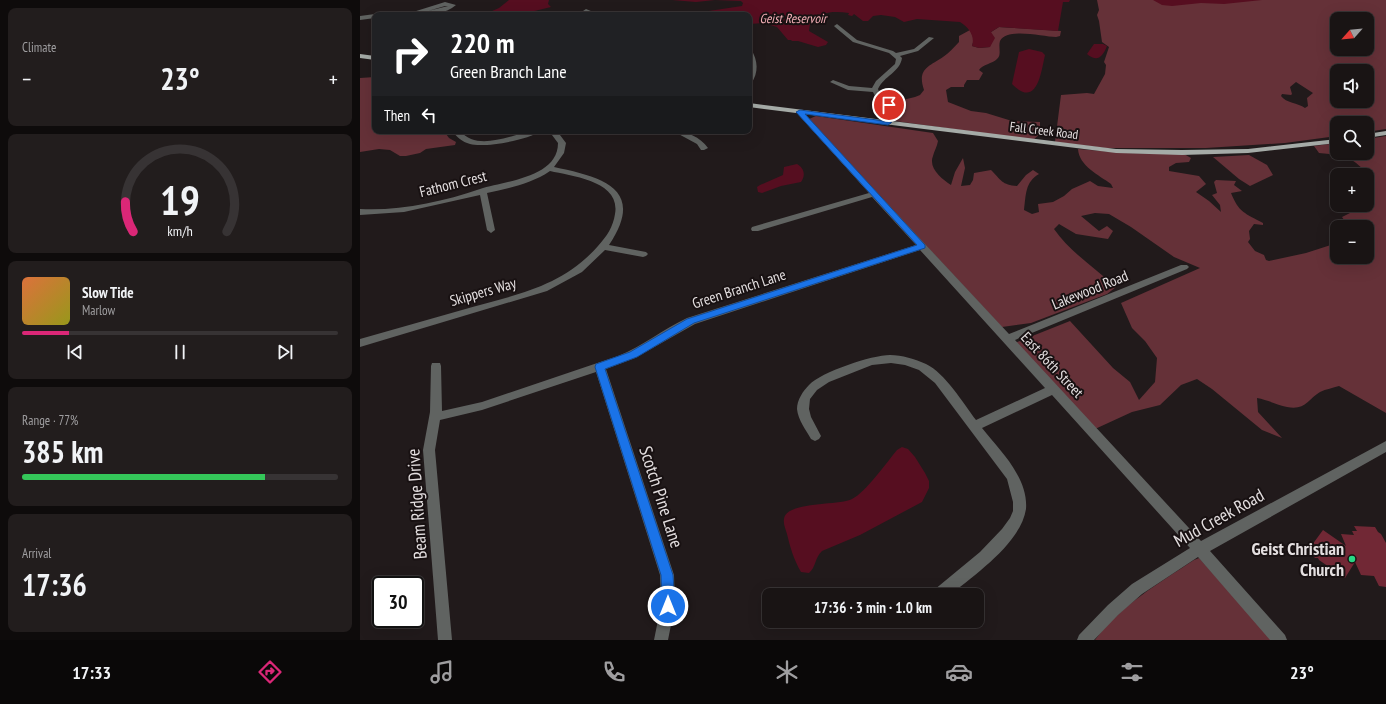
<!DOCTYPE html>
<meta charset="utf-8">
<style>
body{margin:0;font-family:"PT Sans Narrow",sans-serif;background:#221d1d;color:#f1f3f6;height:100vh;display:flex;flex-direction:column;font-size:15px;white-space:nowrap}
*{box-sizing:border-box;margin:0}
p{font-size:13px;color:#9f9ea0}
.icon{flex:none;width:22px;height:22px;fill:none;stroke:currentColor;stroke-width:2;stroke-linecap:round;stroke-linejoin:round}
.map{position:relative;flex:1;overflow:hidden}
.side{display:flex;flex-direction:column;gap:8px;padding:8px;background:#0e0b0b;width:360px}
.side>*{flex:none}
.guide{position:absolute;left:12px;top:12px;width:380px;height:122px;border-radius:8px;box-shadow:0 4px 16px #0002,0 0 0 1px #373334;background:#202124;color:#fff;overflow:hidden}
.needle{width:26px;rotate:243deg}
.fabs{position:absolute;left:970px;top:12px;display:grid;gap:8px}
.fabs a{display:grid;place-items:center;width:44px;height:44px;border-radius:8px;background:#191414;box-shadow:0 4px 16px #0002,0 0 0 1px #373334;font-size:20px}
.speed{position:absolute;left:12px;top:576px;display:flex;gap:8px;font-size:20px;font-weight:700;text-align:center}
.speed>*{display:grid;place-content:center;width:52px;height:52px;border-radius:50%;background:#191414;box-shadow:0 4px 16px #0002,0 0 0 1px #373334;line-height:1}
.speed .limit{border:2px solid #111;border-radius:6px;background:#fff;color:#111}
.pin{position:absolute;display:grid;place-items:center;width:34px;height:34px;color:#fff;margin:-17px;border:2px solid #fff;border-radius:50%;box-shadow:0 1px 4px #0007}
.me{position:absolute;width:44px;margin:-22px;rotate:0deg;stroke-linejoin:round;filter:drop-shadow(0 0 3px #0008)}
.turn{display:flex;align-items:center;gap:14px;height:84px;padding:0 12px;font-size:18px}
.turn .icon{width:52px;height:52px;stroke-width:2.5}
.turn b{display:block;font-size:28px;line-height:34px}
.then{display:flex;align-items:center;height:38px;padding:0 12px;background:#0003;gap:8px;font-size:15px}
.big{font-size:30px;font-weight:700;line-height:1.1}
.side .card{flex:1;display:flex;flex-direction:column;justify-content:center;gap:6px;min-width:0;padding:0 14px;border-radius:8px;background:#221d1d}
.side .dial{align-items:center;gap:0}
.dial svg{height:104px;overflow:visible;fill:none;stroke:#373334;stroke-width:7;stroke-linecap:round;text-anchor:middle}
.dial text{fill:#f1f3f6;stroke:none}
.song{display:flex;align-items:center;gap:12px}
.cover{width:48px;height:48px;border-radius:6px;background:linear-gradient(135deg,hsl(20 70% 55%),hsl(60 70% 35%))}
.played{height:4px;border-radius:2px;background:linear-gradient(90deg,#db2777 15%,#373334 15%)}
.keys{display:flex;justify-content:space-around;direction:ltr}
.heat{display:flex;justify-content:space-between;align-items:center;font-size:22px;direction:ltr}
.charge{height:6px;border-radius:3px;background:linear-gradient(90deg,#34c759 77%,#373334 0)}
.trip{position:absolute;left:402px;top:588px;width:222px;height:40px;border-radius:8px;background:#191414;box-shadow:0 4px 16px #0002,0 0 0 1px #373334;font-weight:700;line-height:40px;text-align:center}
.tabs{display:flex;height:64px;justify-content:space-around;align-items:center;background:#0a0808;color:#9f9ea0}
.tabs .icon{width:28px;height:28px}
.tabs .selected{color:#db2777}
.tabs b{font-size:18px;color:#f1f3f6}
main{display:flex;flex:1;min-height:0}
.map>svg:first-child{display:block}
.green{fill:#653138;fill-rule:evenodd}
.water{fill:#560e20}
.building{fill:#712835}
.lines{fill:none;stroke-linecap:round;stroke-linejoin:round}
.minor{fill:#606361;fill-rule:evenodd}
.major{fill:#a5aba7;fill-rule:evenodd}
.route{fill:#1a73e8;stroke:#114b97}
.poi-dot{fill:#28d885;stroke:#181112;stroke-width:1.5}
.labels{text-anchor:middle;stroke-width:4;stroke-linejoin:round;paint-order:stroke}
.far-water-label{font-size:13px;font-style:italic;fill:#f3afb6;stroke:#181112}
.far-street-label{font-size:13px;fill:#e4dfe0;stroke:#181112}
.street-label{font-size:15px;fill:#e4dfe0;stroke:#181112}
.near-street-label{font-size:18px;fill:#e4dfe0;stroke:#181112}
.near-poi-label{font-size:18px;font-weight:bold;fill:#e4dfe0;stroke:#181112;text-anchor:end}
</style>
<main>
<section class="side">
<div class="card"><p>Climate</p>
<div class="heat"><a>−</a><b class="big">23°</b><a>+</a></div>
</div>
<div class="card dial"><svg viewBox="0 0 100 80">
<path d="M14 69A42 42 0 1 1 86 69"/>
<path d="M14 69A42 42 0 0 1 8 46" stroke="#db2777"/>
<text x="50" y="56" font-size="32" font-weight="700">19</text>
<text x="50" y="72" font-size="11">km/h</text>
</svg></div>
<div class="card">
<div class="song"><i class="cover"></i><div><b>Slow Tide</b><p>Marlow</p></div></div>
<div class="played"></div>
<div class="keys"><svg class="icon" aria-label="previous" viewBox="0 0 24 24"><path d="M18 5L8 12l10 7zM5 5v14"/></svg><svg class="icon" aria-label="pause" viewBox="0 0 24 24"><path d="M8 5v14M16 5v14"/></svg><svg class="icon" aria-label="next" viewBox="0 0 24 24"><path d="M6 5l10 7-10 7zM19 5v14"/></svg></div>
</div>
<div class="card"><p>Range · 77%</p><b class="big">385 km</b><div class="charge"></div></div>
<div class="card"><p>Arrival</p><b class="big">17:36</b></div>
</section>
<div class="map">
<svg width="1026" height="640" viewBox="0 0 1026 640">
<rect width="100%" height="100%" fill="#211a1b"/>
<g class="green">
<path d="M737,0H1026V129L1007,132V123H977V136L925,143L846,148H745L695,142L701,95L727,93L734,94L745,74L746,65L744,62L749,47L742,42L739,21L737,15L739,10ZM977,19H1007V49H977ZM977,71H1007V101H977ZM936,82L953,93L947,98L948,106L945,108C938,103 926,103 921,96L922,94L931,95L932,94L930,87Z"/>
<path d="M639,27L701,31L700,36L696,37C683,37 648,27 640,41C638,47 642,55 637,59C632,64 623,64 619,70L623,73L619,80H607L604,85V87H591L586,90L588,102L611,111L626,113L652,121L680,122V134L673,140L535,121L534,109L530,103L555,97L560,95L564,90C557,69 568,67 583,57C589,53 594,47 599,42V36L610,30L614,39L612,46L619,48L630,47L631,32Z"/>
<path d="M15,77V131H101L86,134L89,138L96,142L95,145L66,149L60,153L46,156H40L30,150L19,149L0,152V78Z"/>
<path d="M456,116L573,133L578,141C577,147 574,151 573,156C568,168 582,179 591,185L595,172L603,158L605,168L601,186L610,185L613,180L614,173L631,170C641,180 642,185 657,186L666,175L673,170L679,174C665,182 666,195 664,210L672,214L679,212L678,204L693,202L704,196L712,189L730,181L738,186L753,188L751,184C739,175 719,166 718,149L765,153L824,154L831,158L829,162L816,163L809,167V171L839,176L846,184L836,192L849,201L861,212L860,205L852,195L857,193L854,182L856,180L876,181L874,185L882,191L871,193C879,213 885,213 903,223V225L894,224L889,231L890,239L888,242L895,251L904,255L906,260L909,261L946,253L977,243V257H1007V227H989L982,217L994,211L993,205H1007V185L1010,184C1008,170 993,158 979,155C973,154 966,154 959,153L954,146L977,143V153H1007V139L1026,136V413L979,386C973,388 966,389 960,392C948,399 945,411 927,407C917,405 908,400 897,398L898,412L922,438L902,430L852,389L837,379L821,385L800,405L772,412L735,429L655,343L710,321L753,368L770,382L779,400L795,382L797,358L785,341L772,328L761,303L840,268L814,257L771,227L749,214L735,213L721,216L739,231L747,226L753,231L748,239L716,234L699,224L694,229C710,252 735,268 756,287L747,294L671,323L642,327L462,134L449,119Z"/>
<path d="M889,155L907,165L913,175L890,186L879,179L853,157Z"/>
<path d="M839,558L912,640H735C760,606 799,583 834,560Z"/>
</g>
<g class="water">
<path d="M149,0H189L188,4L191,7L158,15H123L139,8Z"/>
<path d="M312,0H710L709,2H703L698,31L639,27L631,32L635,38L630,47L619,48L612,46C615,37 610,28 600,22L557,19L544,22L535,17L521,15L513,16L508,21H503L494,14L492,16L488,15L489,13C474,11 461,11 450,23L449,31L468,42L466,45L458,47L438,41H431L432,40H428L417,27L404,23L389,24V15H342V12L382,6L383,3L381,1L355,0L336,2Z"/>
<path d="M793,0H902L864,4L841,3L812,6L802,5Z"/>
<path d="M734,44H743L747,46C743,56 738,63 727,54Z"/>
<path d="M669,49L682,52L685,55C681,73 677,109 652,84L659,52Z"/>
<path d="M437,164C444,168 446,175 441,182L421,186L402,193L398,192L397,187L400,185L423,175L424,167Z"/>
<path d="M542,447L548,449L555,457L565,473L569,481V488L562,502L500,535L462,551C455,557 456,567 449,573L441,572C434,560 430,547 427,534C426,530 423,524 424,519C426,501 478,506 492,499C505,493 527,462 537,450Z"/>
</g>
<path class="building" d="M994,526L1015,527L1018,532L1021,534L1026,543V587L1019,586L1014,576L1001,575L995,562L985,578L959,560L958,558H955L949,551V546L952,545L963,530L986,546L981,534L994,535L992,531H997Z"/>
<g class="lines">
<g class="minor">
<path d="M85,2L96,5C80,20 38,15 17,15L20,13L53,12ZM85,6H88L68,11Z"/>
<path d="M226,9L238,14L239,15C233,15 228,15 223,11Z"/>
<path d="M15,14L17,15H15V18L0,20V16Z"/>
<path d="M477,24L497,40L533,51L536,53L554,49L569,37L574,38L558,51L540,56L542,58C540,72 524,76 518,89L520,94L535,108V113L531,125H528L524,123L529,109L515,96L513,92L488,90L470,82L473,80L489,86L512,88L516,81L535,64L536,59L529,53L493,42L475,27L474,26Z"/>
<path d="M389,48L391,49C398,61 399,72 391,84L389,85L391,66Z"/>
<path d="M439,110L441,111L649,334L821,265H827L829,267L827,269L655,340L841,541L1026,441V452L850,551L925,635L927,640H910L838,557L782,594L758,615L734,640H717L719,635L748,605L772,584L830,548L692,395L622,428C633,442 648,457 657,474C663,484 667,497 666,509C661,543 614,575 590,595H572L574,590L620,552L642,529L650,518L653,511V502L647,479L575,383L559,370L545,365L531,363L512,365L469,382L457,390L450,399L449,409L451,417L461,436L459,439L455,441L451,439C446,430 438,420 437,409C437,400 443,391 449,385C461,372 512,355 530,355C542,355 555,359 566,364C585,373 603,403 616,420L685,388L560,250L335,324L275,358L246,369L314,575L315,605L308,640H294L301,605L300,575L236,372L122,410L80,420L75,450L92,640H78L63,450L70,412L71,366L72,363H80L81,366L82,411L122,402L258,356C283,346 303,329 327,318L556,245L512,197L398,231H392L391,229L392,227L509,193L437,113L436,112Z"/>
<path d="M92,131H100C120,154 155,131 180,131C169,140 124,148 110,144C102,142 97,137 92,131Z"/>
<path d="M189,131H197L206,143L204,153L194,167C241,177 287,188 249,245L286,252L288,254L286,256L283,257L245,250L222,272L187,291L0,347V339C34,329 68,320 102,310C154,295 201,288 238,246C247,236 253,227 255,214C261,181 212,176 190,171C171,184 149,188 127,193L135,230L131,233L127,230L120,195L44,212L0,215V209C40,211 82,202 120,189C144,181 198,178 198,143Z"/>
<path d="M313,131C327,131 340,137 348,148L344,150H341L337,144Z"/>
</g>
<g class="major">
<path d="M0,54L15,56V60L0,58Z"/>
<path d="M389,103L756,149L822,150L888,149L977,139V143L888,153L822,155L756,153L389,107Z"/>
<path d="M1026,131V135L1007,138V134Z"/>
</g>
</g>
<path class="route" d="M529,103L532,105L536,113L531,123L528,125L445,114L565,245V248L334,323L277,357L245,369L313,575L315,606L313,610L308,612L304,610L302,606L301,575L235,367L236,364L270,352L327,319L557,245L436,112L440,110L525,121L529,113L526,105Z"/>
<circle class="poi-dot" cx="992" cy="559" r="4"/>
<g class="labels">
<g class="far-water-label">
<text x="433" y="23">Geist Reservoir</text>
</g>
<g class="far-street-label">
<text transform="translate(684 130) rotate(7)" y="5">Fall Creek Road</text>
</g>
<g class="street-label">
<text transform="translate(93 184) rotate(-14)" y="5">Fathom Crest</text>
<text transform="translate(379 289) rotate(-18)" y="5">Green Branch Lane</text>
<text transform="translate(730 290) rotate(-22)" y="5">Lakewood Road</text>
<text transform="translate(123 292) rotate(-16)" y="5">Skippers Way</text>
<text transform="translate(692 365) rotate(47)" y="5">East 86th Street</text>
</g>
<g class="near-street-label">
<text transform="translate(301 497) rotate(72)" y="6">Scotch Pine Lane</text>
<text transform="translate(57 504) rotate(-94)" y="6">Beam Ridge Drive</text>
<text transform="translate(859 518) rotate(-29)" y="6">Mud Creek Road</text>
</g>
<g class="near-poi-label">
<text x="984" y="555">Geist Christian<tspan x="984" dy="21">Church</tspan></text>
</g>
</g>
</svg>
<div class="fabs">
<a><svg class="needle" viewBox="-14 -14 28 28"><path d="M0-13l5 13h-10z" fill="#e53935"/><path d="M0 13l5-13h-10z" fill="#9f9ea0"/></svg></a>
<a><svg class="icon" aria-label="sound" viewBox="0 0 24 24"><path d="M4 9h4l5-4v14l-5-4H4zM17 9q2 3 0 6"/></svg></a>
<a><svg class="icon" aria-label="search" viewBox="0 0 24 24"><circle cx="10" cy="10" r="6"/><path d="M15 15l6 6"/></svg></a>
<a>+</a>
<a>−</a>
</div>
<div class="speed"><div class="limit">30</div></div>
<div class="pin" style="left:529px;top:105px;background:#d93025"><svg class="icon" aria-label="arrive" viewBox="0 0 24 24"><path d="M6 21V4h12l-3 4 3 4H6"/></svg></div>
<svg class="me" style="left:308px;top:606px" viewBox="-20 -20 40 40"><circle r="17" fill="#1a73e8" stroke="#fff" stroke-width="3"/><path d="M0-11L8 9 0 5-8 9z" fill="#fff"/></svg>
<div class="trip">17:36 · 3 min · 1.0 km</div>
<div class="guide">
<div class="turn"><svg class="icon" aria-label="right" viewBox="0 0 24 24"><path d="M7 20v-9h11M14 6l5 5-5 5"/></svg><div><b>220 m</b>Green Branch Lane</div></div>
<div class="then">Then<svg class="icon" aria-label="left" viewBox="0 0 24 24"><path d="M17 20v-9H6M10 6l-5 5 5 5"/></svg></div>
</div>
</div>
</main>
<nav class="tabs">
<b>17:33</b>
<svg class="icon selected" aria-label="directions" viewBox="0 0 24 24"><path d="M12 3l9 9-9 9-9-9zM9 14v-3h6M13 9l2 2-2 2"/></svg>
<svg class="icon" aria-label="music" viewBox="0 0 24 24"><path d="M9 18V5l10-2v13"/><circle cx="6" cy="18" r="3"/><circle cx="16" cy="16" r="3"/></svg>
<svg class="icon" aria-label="phone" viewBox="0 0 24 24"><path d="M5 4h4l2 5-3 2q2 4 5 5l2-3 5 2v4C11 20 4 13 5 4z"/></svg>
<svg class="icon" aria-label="climate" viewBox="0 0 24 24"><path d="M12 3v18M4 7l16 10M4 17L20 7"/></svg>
<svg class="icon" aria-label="car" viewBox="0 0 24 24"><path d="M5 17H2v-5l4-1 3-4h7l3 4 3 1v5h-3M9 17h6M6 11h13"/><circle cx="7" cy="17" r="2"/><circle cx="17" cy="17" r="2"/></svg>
<svg class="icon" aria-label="filters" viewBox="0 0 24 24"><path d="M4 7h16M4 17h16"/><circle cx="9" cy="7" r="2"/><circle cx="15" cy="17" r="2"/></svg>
<b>23°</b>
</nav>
